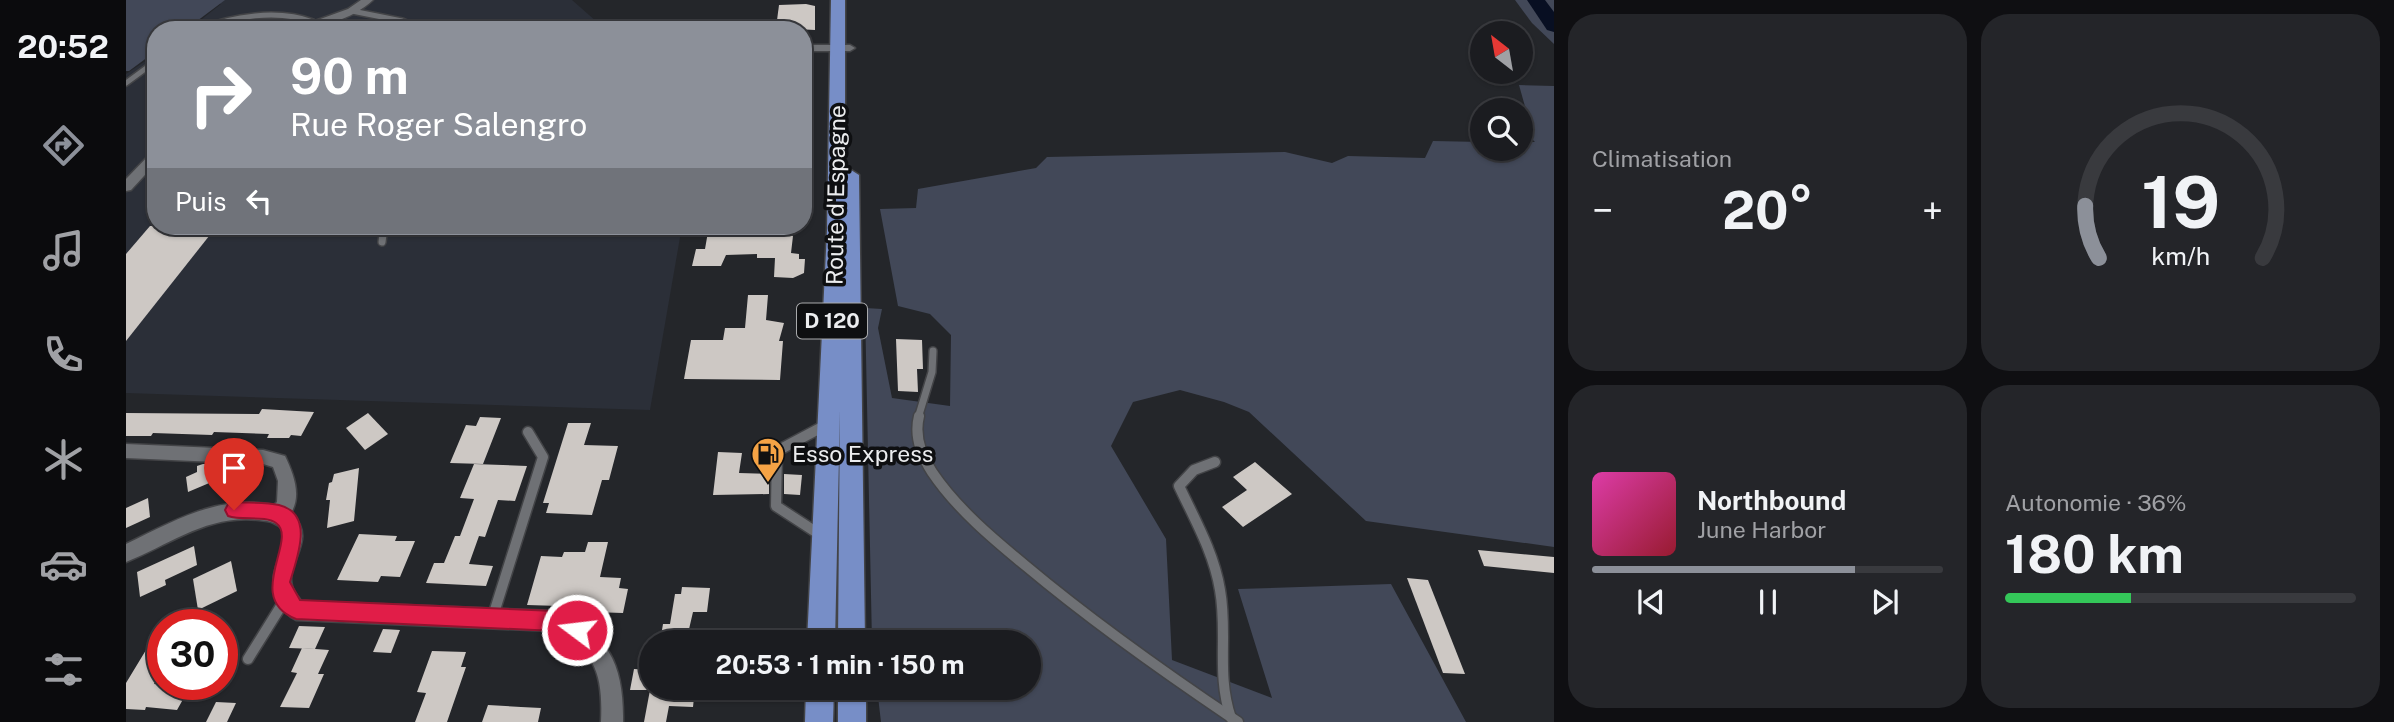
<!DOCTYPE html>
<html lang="fr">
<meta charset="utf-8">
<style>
body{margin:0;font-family:"Public Sans",sans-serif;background:#242529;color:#f1f3f6;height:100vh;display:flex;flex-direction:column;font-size:26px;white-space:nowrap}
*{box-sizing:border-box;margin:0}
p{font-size:23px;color:#a0a1a5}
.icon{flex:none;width:38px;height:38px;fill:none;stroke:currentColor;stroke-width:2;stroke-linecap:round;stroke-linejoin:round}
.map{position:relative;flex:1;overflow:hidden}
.drawer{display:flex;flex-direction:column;gap:14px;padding:14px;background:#0f0f12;width:840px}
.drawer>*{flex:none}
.hud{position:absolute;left:21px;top:21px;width:665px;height:214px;border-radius:28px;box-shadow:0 2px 5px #0004,0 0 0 2px #393a3e;background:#8c9099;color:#fff;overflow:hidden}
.needle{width:46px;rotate:329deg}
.controls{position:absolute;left:1344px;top:21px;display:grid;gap:14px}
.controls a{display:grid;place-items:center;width:63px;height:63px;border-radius:50%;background:#1b1c20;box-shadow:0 2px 5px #0004,0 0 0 2px #393a3e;font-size:35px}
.speed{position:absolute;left:21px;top:609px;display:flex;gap:14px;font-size:35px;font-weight:700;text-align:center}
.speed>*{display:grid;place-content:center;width:91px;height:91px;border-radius:50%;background:#1b1c20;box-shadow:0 2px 5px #0004,0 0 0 2px #393a3e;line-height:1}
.speed .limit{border:10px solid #d22;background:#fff;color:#111}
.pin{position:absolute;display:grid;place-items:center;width:60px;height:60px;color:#fff;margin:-72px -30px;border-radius:50% 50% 50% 0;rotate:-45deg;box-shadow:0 0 7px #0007}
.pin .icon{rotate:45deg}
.me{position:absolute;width:77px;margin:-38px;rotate:285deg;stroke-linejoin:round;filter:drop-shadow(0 0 5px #0008)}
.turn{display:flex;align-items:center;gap:24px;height:147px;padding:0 28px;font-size:32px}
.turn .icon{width:91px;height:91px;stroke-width:2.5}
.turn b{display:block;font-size:49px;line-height:60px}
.then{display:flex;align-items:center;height:66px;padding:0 28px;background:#0003;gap:14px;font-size:26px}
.big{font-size:52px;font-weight:700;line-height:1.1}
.drawer .tile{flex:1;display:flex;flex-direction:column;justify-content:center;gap:10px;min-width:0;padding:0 24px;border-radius:28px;background:#242529}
.drawer .dial{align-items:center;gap:0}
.dial svg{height:182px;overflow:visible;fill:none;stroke:#393a3e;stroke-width:7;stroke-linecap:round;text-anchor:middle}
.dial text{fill:#f1f3f6;stroke:none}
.song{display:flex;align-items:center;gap:21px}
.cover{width:84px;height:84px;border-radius:10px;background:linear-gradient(135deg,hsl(320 70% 55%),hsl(350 70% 35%))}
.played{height:7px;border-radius:4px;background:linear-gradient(90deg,#8c9099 75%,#393a3e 75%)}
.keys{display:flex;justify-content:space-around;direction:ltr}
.heat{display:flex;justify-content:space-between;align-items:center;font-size:38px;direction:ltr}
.charge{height:10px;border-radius:5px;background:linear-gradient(90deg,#34c759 36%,#393a3e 0)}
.drawer .tiles{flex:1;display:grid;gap:14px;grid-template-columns:repeat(2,1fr)}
.trip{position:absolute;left:513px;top:630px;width:402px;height:70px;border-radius:35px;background:#1b1c20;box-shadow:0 2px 5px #0004,0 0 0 2px #393a3e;font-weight:700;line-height:70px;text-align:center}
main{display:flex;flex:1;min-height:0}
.tab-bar{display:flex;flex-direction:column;width:126px;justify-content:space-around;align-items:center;background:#0b0b0d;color:#a0a1a5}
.tab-bar .icon{width:49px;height:49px}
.tab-bar .current{color:#8c9099}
.tab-bar b{font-size:32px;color:#f1f3f6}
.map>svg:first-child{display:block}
.built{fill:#2b2f38}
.green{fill:#424858}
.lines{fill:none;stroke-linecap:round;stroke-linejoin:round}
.river{fill:#080f22;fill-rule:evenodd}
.building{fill:#cdc8c4}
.lane-far2-casing{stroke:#434447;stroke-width:8}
.lane-far1-casing{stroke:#434447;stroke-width:10}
.lane-casing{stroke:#434447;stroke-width:13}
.street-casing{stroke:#434447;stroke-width:3}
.primary-casing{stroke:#434447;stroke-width:3}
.lane-far2{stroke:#6f7175;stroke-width:5}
.lane-far1{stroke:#6f7175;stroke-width:7}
.lane{stroke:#6f7175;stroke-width:10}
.street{fill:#6f7175;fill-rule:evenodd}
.primary{fill:#778ec7;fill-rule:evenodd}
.route{fill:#e11d48;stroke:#92132f;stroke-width:2}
.labels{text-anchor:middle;stroke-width:7;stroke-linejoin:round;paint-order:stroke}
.shield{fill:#0e0f11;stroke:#a9aaac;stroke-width:2}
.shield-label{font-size:21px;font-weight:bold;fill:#ecedef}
.street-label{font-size:23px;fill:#ecedef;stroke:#0e0f11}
.poi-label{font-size:23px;fill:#ecedef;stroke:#0e0f11;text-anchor:start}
</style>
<main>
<nav class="tab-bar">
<b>20:52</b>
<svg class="icon current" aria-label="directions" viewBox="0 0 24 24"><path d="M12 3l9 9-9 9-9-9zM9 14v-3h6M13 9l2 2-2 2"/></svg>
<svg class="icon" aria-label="music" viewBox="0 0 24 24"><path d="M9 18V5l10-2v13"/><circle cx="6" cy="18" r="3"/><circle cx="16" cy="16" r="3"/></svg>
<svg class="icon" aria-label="phone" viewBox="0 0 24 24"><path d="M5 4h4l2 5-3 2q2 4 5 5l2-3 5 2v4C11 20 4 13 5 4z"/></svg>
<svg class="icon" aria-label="climate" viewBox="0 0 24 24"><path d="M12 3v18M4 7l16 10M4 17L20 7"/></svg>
<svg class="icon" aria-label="car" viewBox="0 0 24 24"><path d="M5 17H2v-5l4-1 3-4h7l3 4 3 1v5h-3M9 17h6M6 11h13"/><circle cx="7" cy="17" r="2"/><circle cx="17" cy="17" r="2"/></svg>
<svg class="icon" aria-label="filters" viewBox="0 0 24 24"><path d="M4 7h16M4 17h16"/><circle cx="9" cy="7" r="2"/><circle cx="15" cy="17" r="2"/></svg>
</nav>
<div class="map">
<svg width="1428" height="722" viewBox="0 0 1428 722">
<rect width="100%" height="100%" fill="#24262a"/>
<g class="built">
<path d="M0,0H446L471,22L592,25L591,30H62L95,4L0,2Z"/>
<path d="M30,54V226H556L524,410L0,393V74Z"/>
</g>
<g class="green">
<path d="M0,0H99L59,30H30V51L3,71H0Z"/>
<path d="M1389,0H1428V44L1406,23Z"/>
<path d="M1393,85L1428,86V547L1240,521L1123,412L1098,402L1054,390L1007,402L985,446L1040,539L1046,660L1146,698L1112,589L1265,584L1340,722H755L751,688H903V642H746L739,308L756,309L752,328L766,398L824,406L825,335L804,314L772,306L754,209L790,208L792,189L910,168L921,157L1159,152L1206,163L1222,156L1299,158L1307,141L1356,142V149H1395V142H1409L1395,128V122L1402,117Z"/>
</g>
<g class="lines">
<path class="river" d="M1401,0H1419L1428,12V32L1421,30Z"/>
</g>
<g class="building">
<path d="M680,4L689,6V30L650,28L653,5Z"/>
<path d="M24,226H91L0,341V254Z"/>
<path d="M583,226H659L658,231L667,236L665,253L673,254V259H679L678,273L667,278L648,277L649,258H631V254L600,255L595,266H566L570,249H579Z"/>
<path d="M622,295H642L640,320L658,323L653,341H657L654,380L558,379L565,340H597L599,328H619Z"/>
<path d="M770,339L796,340L797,369H791L792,392L772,391Z"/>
<path d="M136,409L188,412L175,436L165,435L163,438H141L143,434L88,432L86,435L27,433L25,436H0V413L133,414Z"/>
<path d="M242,413L262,434L239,450L220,428Z"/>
<path d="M354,417L375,418L357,464L324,463L340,425L350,426Z"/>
<path d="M442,423H465L458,445L492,446L483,480H476L466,515L420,513L423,503H417Z"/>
<path d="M592,452L616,453L613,473L643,474V494L587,495Z"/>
<path d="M1129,462L1166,494L1117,527L1096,507L1121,490L1107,477Z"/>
<path d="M77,464H85L88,481L62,492L60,477L71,472V466Z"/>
<path d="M348,464L401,466L389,501L372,500L359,537L353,536L343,564L367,566L360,586L300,583L308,563H318L329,536H334L348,499L334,498Z"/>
<path d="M233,468L228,521L201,528L204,500H200L203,483L206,482L208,474Z"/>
<path d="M658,474L676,475L674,495L658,494Z"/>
<path d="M22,498L24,517L0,528V508Z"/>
<path d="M233,534L271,536L269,541H289L274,577L255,576L252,582L211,580Z"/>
<path d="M462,542H482L474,577L495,578L493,588L502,589L497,613L465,612L466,607L401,605L415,556L436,557L438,552H459Z"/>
<path d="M68,546L71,565L39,580L40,585L14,597L11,572Z"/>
<path d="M1352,550L1428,557V573L1358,566Z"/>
<path d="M105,561L111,591L72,610L67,579Z"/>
<path d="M1281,578L1302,580L1339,674L1317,673Z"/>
<path d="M556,587L584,588L581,612H567L560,642H534L537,624H544L549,594H555Z"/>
<path d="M173,626L199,627L189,649L163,648Z"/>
<path d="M257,629L274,630L265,653L247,652Z"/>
<path d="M176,648L203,650L192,674H198L183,708L154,707L171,673L165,672Z"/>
<path d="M20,650L37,651V669L28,684L64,687L51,710L20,707L19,710L0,709V683Z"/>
<path d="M306,651L340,652L335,667H340L321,722H289L300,693L291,692Z"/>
<path d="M508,669L525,670V688H569L567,707L543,706L540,722H518L524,690H504Z"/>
<path d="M90,702L110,703L101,722H80Z"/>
<path d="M362,705L395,707L415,708L412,722H356Z"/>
</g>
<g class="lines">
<defs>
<g id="lane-far2">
<path d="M226,11L276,21L283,24L282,30"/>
<path d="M72,30C106,16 152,9 187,22"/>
<path d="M0,83L30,61"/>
</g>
<g id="lane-far1">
<path d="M256,242L258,226"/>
<path d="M792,418L806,372L807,351"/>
</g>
<g id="lane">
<path d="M793,416C788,436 795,455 806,472C830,508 867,539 900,566C968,623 1039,673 1112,722"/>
<path d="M1089,462L1068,470L1053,486C1069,520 1088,553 1094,590C1102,634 1090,674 1105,718"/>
<path d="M696,536L650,506L651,451L700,425"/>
<path d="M367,616L417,457L402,432"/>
<path d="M122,659L160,598"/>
</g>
<g id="street">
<path d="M235,0H247C227,19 191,30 164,30L222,9Z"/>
<path d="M677,45H724L729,48L724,51H677Z"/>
<path d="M30,151V163L5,190L0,191V179L26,152Z"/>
<path d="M0,444L137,450L159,456C167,473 176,495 165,513C193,540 159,561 166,586C167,592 172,596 175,601L429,611C483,633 498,665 497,722H475C477,677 471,651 428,631L170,620C161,616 156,608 152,600C138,569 161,559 157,530C150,522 143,521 133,520C82,514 45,544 0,562V544C48,521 92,494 148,505L151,502L152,481L147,467L137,464L0,458Z"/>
</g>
<g id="primary">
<path d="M705,0H719V171L725,170L733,175L739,642H712L714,410L709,642H681L701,230Z"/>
<path d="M680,688H708L707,722H679Z"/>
<rect x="712" y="688" width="28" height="34"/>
</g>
</defs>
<use href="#lane-far2" class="lane-far2-casing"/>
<use href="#lane-far1" class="lane-far1-casing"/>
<use href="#lane" class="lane-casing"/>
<use href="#street" class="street-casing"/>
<use href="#primary" class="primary-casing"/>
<use href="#lane-far2" class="lane-far2"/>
<use href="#lane-far1" class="lane-far1"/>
<use href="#lane" class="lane"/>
<use href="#street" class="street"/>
<use href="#primary" class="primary"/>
</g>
<path class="route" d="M108,502C123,503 139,502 153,505C190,514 170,560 164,582L174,600L429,611L458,623L461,630L458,637L451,640L429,631L170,619C117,598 173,539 150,523C139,515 116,521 102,516L99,510L102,504Z"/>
<defs>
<symbol id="fuel-pin" viewBox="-11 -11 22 30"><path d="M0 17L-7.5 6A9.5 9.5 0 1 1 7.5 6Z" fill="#f5a345" stroke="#0e0f11"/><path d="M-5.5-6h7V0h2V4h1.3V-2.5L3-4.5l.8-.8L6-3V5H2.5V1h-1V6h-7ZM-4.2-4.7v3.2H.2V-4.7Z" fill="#111"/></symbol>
</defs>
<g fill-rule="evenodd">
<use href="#fuel-pin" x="623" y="435" width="38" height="52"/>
</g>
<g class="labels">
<rect class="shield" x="671" y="303.5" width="70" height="35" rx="5"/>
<g class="shield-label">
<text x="706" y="328">D 120</text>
</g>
<g class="street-label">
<text transform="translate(710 195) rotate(-89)" y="8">Route d'Espagne</text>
</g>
<g class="poi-label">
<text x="666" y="462">Esso Express</text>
</g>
</g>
</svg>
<div class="controls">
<a><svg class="needle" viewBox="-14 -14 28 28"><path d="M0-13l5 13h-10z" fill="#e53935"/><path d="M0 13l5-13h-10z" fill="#a0a1a5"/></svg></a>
<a><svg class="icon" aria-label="search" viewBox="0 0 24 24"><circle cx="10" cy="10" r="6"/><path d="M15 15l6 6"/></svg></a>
</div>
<div class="speed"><div class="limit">30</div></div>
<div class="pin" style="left:108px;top:510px;background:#d93025"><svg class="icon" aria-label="arrive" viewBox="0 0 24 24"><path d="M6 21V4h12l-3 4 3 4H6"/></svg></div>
<svg class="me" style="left:451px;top:630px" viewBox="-20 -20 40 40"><circle r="17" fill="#e11d48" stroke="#fff" stroke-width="3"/><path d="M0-11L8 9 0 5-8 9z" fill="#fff"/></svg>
<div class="trip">20:53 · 1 min · 150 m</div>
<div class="hud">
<div class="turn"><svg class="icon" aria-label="right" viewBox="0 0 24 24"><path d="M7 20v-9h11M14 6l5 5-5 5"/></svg><div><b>90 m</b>Rue Roger Salengro</div></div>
<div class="then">Puis<svg class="icon" aria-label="left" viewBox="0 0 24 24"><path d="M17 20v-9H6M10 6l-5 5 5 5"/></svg></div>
</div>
</div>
<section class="drawer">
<div class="tiles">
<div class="tile"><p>Climatisation</p>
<div class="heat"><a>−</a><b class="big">20°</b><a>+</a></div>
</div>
<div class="tile dial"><svg viewBox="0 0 100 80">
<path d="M14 69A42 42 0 1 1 86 69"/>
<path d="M14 69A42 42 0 0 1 8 46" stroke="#8c9099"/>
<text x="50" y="56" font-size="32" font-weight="700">19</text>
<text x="50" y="72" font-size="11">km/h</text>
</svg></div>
<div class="tile">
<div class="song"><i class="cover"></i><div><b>Northbound</b><p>June Harbor</p></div></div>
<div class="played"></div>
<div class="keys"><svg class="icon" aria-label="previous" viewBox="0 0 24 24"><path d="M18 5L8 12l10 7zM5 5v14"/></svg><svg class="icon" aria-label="pause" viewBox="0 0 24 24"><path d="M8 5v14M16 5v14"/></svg><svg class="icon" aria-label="next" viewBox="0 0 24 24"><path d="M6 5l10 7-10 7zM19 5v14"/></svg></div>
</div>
<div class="tile"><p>Autonomie · 36%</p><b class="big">180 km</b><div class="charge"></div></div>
</div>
</section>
</main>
